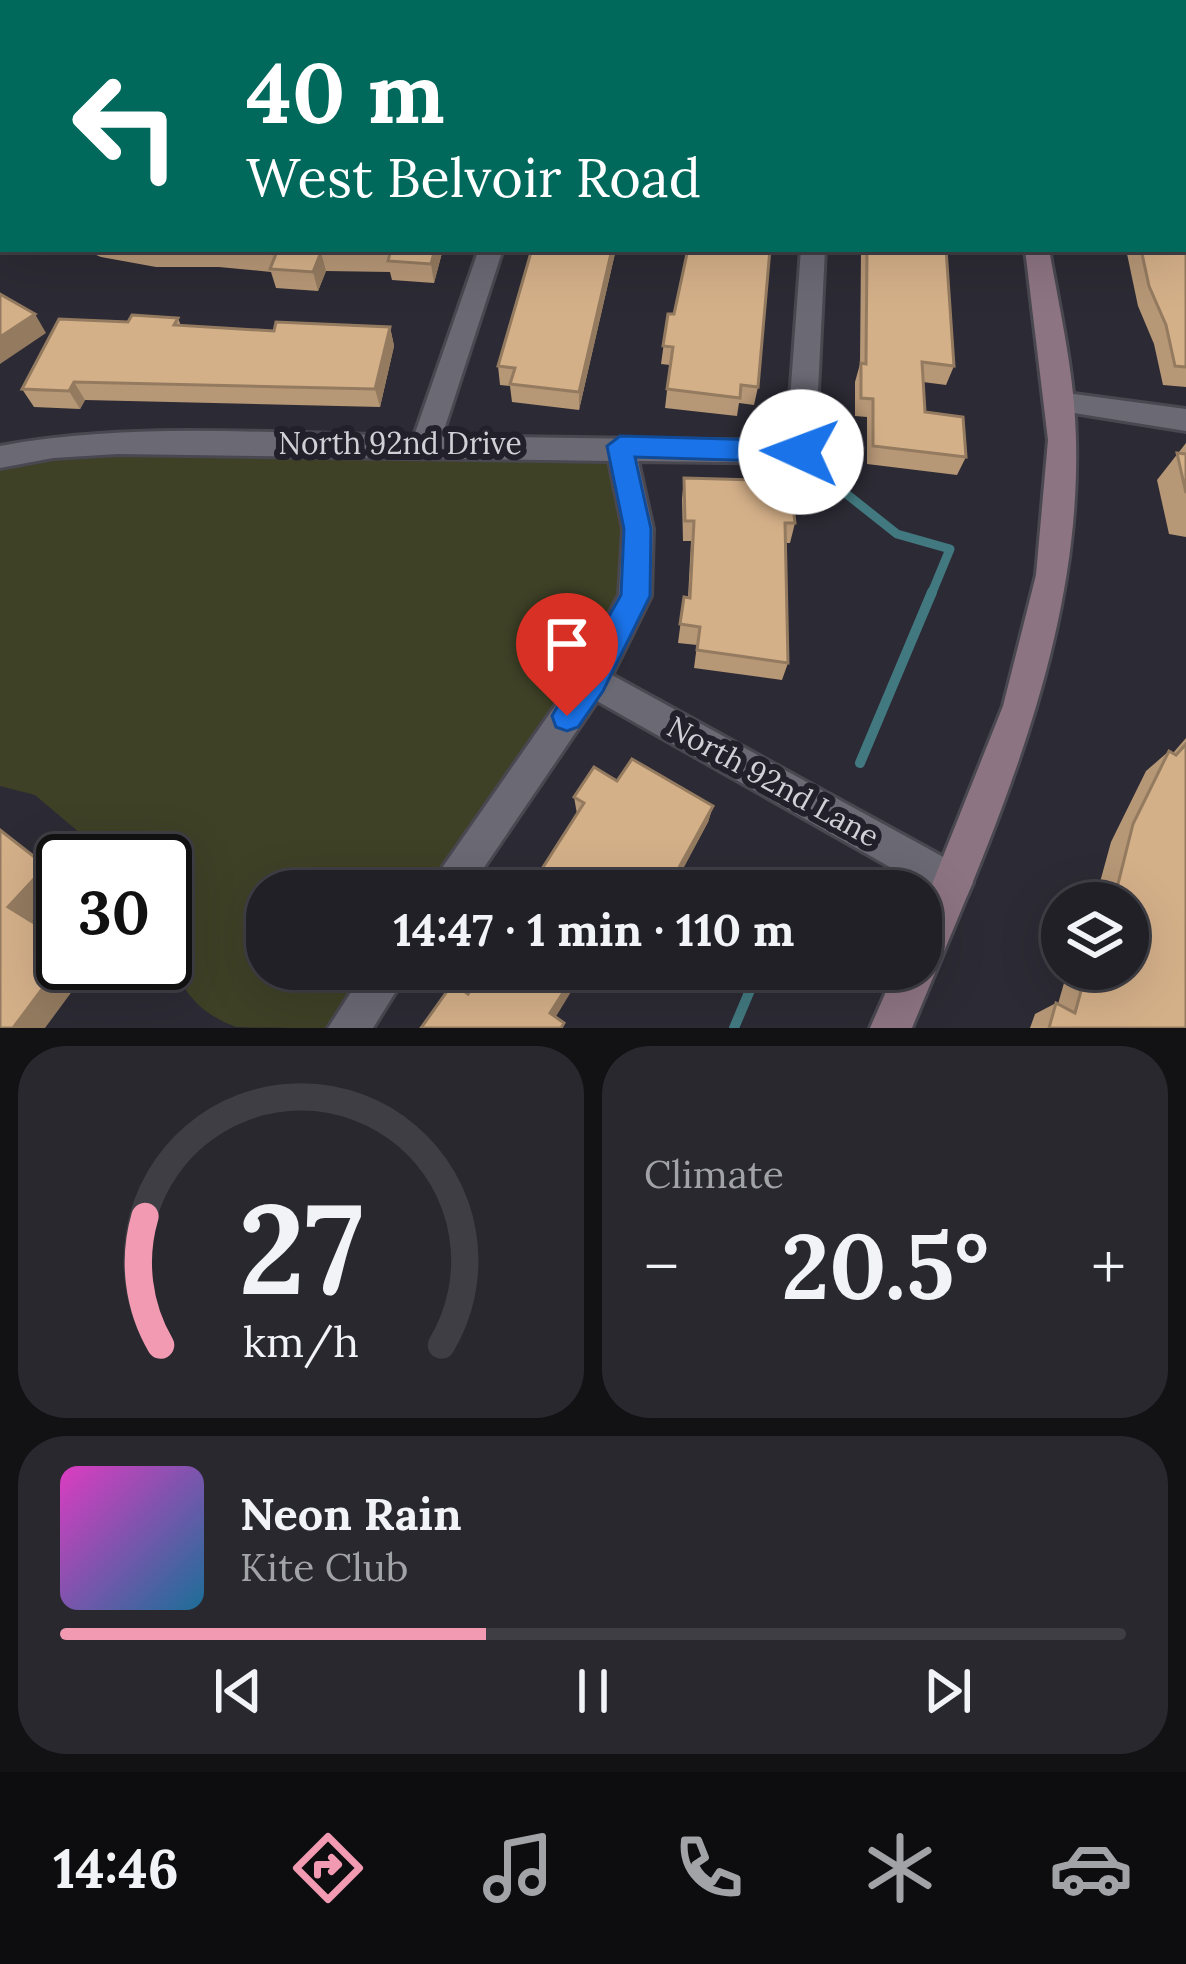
<!DOCTYPE html>
<meta charset="utf-8">
<style>
body{margin:0;font-family:Lora,serif;background:#29282f;color:#f1f3f6;height:100vh;display:flex;flex-direction:column;font-size:45px;white-space:nowrap}
*{box-sizing:border-box;margin:0}
p{font-size:39px;color:#a2a3a7}
.icon{flex:none;width:66px;height:66px;fill:none;stroke:currentColor;stroke-width:2;stroke-linecap:round;stroke-linejoin:round}
.map{position:relative;height:1028px;overflow:hidden}
.side{display:flex;flex-direction:column;gap:18px;padding:18px;background:#121215;flex:1}
.side>*{flex:none}
.hud{position:absolute;left:0px;top:0px;width:1188px;height:252px;box-shadow:0 12px 48px #0002,0 0 0 3px #3e3e44;background:#00695c;color:#fff;overflow:hidden}
.tools{position:absolute;left:1041px;top:882px;display:grid;gap:24px}
.tools a{display:grid;place-items:center;width:108px;height:108px;border-radius:50%;background:#212027;box-shadow:0 12px 48px #0002,0 0 0 3px #3e3e44;font-size:60px}
.speed{position:absolute;left:36px;top:834px;display:flex;gap:24px;font-size:60px;font-weight:700;text-align:center}
.speed>*{display:grid;place-content:center;width:156px;height:156px;border-radius:50%;background:#212027;box-shadow:0 12px 48px #0002,0 0 0 3px #3e3e44;line-height:1}
.speed .limit{border:6px solid #111;border-radius:18px;background:#fff;color:#111}
.pin{position:absolute;display:grid;place-items:center;width:102px;height:102px;color:#fff;margin:-123px -51px;border-radius:50% 50% 50% 0;rotate:-45deg;box-shadow:0 0 12px #0007}
.pin .icon{rotate:45deg}
.me{position:absolute;width:132px;margin:-66px;rotate:272deg;stroke-linejoin:round;filter:drop-shadow(0 0 9px #0008)}
.turn{display:flex;align-items:center;gap:42px;height:252px;padding:0 48px;font-size:54px}
.turn .icon{width:156px;height:156px;stroke-width:2.5}
.turn b{display:block;font-size:84px;line-height:102px}
.big{font-size:90px;font-weight:700;line-height:1.1}
.side .widget{flex:1;display:flex;flex-direction:column;justify-content:center;gap:18px;min-width:0;padding:0 42px;border-radius:48px;background:#29282f}
.side .dial{align-items:center;gap:0}
.dial svg{height:312px;overflow:visible;fill:none;stroke:#3e3e44;stroke-width:7;stroke-linecap:round;text-anchor:middle}
.dial text{fill:#f1f3f6;stroke:none}
.song{display:flex;align-items:center;gap:36px}
.cover{width:144px;height:144px;border-radius:18px;background:linear-gradient(135deg,hsl(310 70% 55%),hsl(200 70% 35%))}
.played{height:12px;border-radius:6px;background:linear-gradient(90deg,#f19ab1 40%,#3e3e44 40%)}
.keys{display:flex;justify-content:space-around;direction:ltr}
.heat{display:flex;justify-content:space-between;align-items:center;font-size:66px;direction:ltr}
.side .tiles{flex:1;display:grid;gap:18px;grid-template-columns:1fr 1fr}
.widget:last-child{grid-column:span 2}
.trip{position:absolute;left:246px;top:870px;width:696px;height:120px;border-radius:48px;background:#212027;box-shadow:0 12px 48px #0002,0 0 0 3px #3e3e44;font-weight:700;line-height:120px;text-align:center}
.tab-bar{display:flex;height:192px;justify-content:space-around;align-items:center;background:#0d0d10;color:#a2a3a7}
.tab-bar .icon{width:84px;height:84px}
.tab-bar .current{color:#f19ab1}
.tab-bar b{font-size:54px;color:#f1f3f6}
.map>svg:first-child{display:block}
.green{fill:#3e4126}
.lines{fill:none;stroke-linecap:round;stroke-linejoin:round}
.stream-far1{stroke:#427980;stroke-width:9}
.stream{stroke:#427980;stroke-width:10}
.street-casing{stroke:#494750;stroke-width:6}
.secondary-casing{stroke:#494750;stroke-width:6}
.street{fill:#6b6974;fill-rule:evenodd}
.secondary{fill:#8d7482;fill-rule:evenodd}
.wall{fill:#b69776}
.shaded-wall{fill:#947b60}
.building{fill:#d4b089;stroke:#947b60;stroke-width:3}
.route{fill:#1a73e8;stroke:#114b97;stroke-width:3}
.labels{text-anchor:middle;stroke-width:12;stroke-linejoin:round;paint-order:stroke}
.street-label{font-size:30px;fill:#d2d0d7;stroke:#22202a}
</style>
<div class="map">
<svg width="1186" height="1028" viewBox="0 0 1186 1028">
<rect width="100%" height="100%" fill="#2c2a34"/>
<path class="green" d="M620,446L635,596L445,891H267V969H390L349,1028C320,1028 261,1028 236,1027C160,999 165,928 165,861H113L35,795L0,786V457Z"/>
<g class="lines">
<path class="stream-far1" d="M810,465L897,534L950,549L931,595"/>
<g class="stream">
<path d="M860,763L932,592"/>
<path d="M792,891L798,876"/>
<path d="M734,1028L759,969"/>
</g>
<defs>
<g id="street">
<path d="M692,0H746L748,3H694Z"/>
<rect x="1185" y="65" width="1" height="14"/>
<rect x="0" y="102" width="3" height="19"/>
<path d="M479,249H503L442,436L787,441L801,249H825L815,452L811,460L801,463L638,461L653,529L651,596L612,675L967,870L973,883L967,896L954,902L941,896L597,701L468,891H426L580,670L619,595L623,529L609,461L118,454L53,458L0,468V446C135,421 277,434 414,436Z"/>
<path d="M1059,392L1186,409V431L1049,409L1045,402L1049,395Z"/>
<path d="M366,969H410L373,1028H328Z"/>
</g>
<g id="secondary">
<path d="M994,0H1012L1013,3H995Z"/>
<path d="M1025,249H1049C1060,312 1075,376 1076,440C1081,649 990,839 912,1028H870L896,969H921V912L1003,706L1036,575L1048,440Z"/>
</g>
</defs>
<use href="#street" class="street-casing"/>
<use href="#secondary" class="secondary-casing"/>
<use href="#street" class="street"/>
<use href="#secondary" class="secondary"/>
</g>
<g class="wall">
<path d="M88,0H170L168,3H85Z"/>
<path d="M1186,143V387L1163,385L1154,344L1138,306L1126,249H1185Z"/>
<path d="M82,249H443L434,283L392,280L390,272L326,271L318,291L276,288L271,272L219,267H156L101,257Z"/>
<path d="M532,249H616L579,410L512,402L510,386L500,385L498,366Z"/>
<path d="M861,249H946L954,366L946,385L923,382L925,412L966,457L957,475L867,464V417L855,416V382L860,364Z"/>
<path d="M668,314L758,387L754,405L739,403L737,416L665,408L670,365L661,364Z"/>
<path d="M178,318L181,326L274,331L390,327L394,346L380,407L85,400L80,409L34,407L22,389L128,322Z"/>
<path d="M1186,443V537L1169,534L1157,480Z"/>
<path d="M684,478L795,523L790,543H785L788,663L782,680L694,668L697,645L678,643L684,597L688,598L691,541H683L682,499Z"/>
<path d="M1186,738V1028H1030L1035,1014L1056,1003L1058,1004L1068,969H1128V903H1086L1087,900L1097,893L1111,842L1146,771L1169,751L1173,753Z"/>
<path d="M617,781L713,806L708,822L671,891H515L531,886L577,814L574,797Z"/>
</g>
<g class="shaded-wall">
<path d="M14,0H39L36,3H11Z"/>
<path d="M131,0H149L150,3H128Z"/>
<path d="M277,0H295V3H273Z"/>
<path d="M3,12V40L0,44V15Z"/>
<path d="M435,249H443L434,283L431,264Z"/>
<path d="M612,249H616L579,410V392Z"/>
<path d="M321,252L326,271L318,291L313,272Z"/>
<path d="M35,314L46,333L0,364V337Z"/>
<path d="M390,327L394,346L380,407L375,389Z"/>
<path d="M74,382L85,400L80,409L69,391Z"/>
<path d="M713,806L708,822L671,891H666Z"/>
<path d="M0,830L63,877V886L32,921L8,907Z"/>
<path d="M63,961V963H93L45,1028H13Z"/>
<path d="M578,969H585L552,1023L550,1013Z"/>
</g>
<g class="building">
<path d="M0,0H14L11,3H3V12L0,15Z"/>
<path d="M88,0H131L128,3H85Z"/>
<path d="M225,0H277L273,3H220Z"/>
<path d="M373,0H535L534,3H372Z"/>
<path d="M606,0H670L669,3H605Z"/>
<path d="M728,0H739L777,3H727Z"/>
<path d="M864,0H905L906,3H864Z"/>
<path d="M0,140L3,141V192L0,190Z"/>
<path d="M1185,140L1186,143V367L1175,366L1166,325L1149,286L1141,249H1185Z"/>
<path d="M225,249H435L431,264L388,261L390,253L321,252L313,272L270,269L276,254Z"/>
<path d="M532,249H612L579,392L510,384L515,368L498,366Z"/>
<path d="M688,249H770L758,387L741,385L740,398L667,389L673,347L663,346L668,314H674Z"/>
<path d="M867,249H946L954,366L922,362L925,412L963,417L966,457L873,446V399L861,398V363L866,364Z"/>
<path d="M0,294L35,314L0,337Z"/>
<path d="M132,315L178,318L174,325L274,331L276,322L390,327L375,389L74,382L69,391L22,389L59,319L128,322Z"/>
<path d="M1177,453L1186,454V493Z"/>
<path d="M684,478L790,481L795,523H785L788,663L697,650L700,627L680,624L684,597L690,598L694,521H685Z"/>
<path d="M1186,744V1028H1049L1056,1003L1075,1013L1087,969H1128V903H1105L1110,884L1117,888L1133,824L1169,751L1176,755Z"/>
<path d="M632,759L713,806L666,891H515L523,880L531,886L584,803L574,797L594,767L617,781Z"/>
<path d="M0,830L46,866L8,907L63,941V961L13,1028H0Z"/>
<path d="M485,969H578L550,1013L564,1023L561,1028H421L453,983L468,994Z"/>
</g>
<path class="route" d="M620,436L801,441L814,452L801,462L635,457L651,529L650,596L603,691L578,727L567,731L556,727L552,716L621,595L624,529L607,446Z"/>
<g class="labels">
<g class="street-label">
<text x="400" y="454">North 92nd Drive</text>
<text transform="translate(773 782) rotate(29)" y="10">North 92nd Lane</text>
</g>
</g>
</svg>
<div class="tools">
<a><svg class="icon" aria-label="layers" viewBox="0 0 24 24"><path d="M12 4l9 5-9 5-9-5zM3 14l9 5 9-5"/></svg></a>
</div>
<div class="speed"><div class="limit">30</div></div>
<div class="pin" style="left:567px;top:716px;background:#d93025"><svg class="icon" aria-label="arrive" viewBox="0 0 24 24"><path d="M6 21V4h12l-3 4 3 4H6"/></svg></div>
<svg class="me" style="left:801px;top:452px" viewBox="-20 -20 40 40"><circle r="19" fill="#fff"/><path d="M0-13L10 11 0 6-10 11z" fill="#1a73e8"/></svg>
<div class="trip">14:47 · 1 min · 110 m</div>
<div class="hud">
<div class="turn"><svg class="icon" aria-label="left" viewBox="0 0 24 24"><path d="M17 20v-9H6M10 6l-5 5 5 5"/></svg><div><b>40 m</b>West Belvoir Road</div></div>
</div>
</div>
<section class="side">
<div class="tiles">
<div class="widget dial"><svg viewBox="0 0 100 80">
<path d="M14 69A42 42 0 1 1 86 69"/>
<path d="M14 69A42 42 0 0 1 10 36" stroke="#f19ab1"/>
<text x="50" y="56" font-size="32" font-weight="700">27</text>
<text x="50" y="72" font-size="11">km/h</text>
</svg></div>
<div class="widget"><p>Climate</p>
<div class="heat"><a>−</a><b class="big">20.5°</b><a>+</a></div>
</div>
<div class="widget">
<div class="song"><i class="cover"></i><div><b>Neon Rain</b><p>Kite Club</p></div></div>
<div class="played"></div>
<div class="keys"><svg class="icon" aria-label="previous" viewBox="0 0 24 24"><path d="M18 5L8 12l10 7zM5 5v14"/></svg><svg class="icon" aria-label="pause" viewBox="0 0 24 24"><path d="M8 5v14M16 5v14"/></svg><svg class="icon" aria-label="next" viewBox="0 0 24 24"><path d="M6 5l10 7-10 7zM19 5v14"/></svg></div>
</div>
</div>
</section>
<nav class="tab-bar">
<b>14:46</b>
<svg class="icon current" aria-label="directions" viewBox="0 0 24 24"><path d="M12 3l9 9-9 9-9-9zM9 14v-3h6M13 9l2 2-2 2"/></svg>
<svg class="icon" aria-label="music" viewBox="0 0 24 24"><path d="M9 18V5l10-2v13"/><circle cx="6" cy="18" r="3"/><circle cx="16" cy="16" r="3"/></svg>
<svg class="icon" aria-label="phone" viewBox="0 0 24 24"><path d="M5 4h4l2 5-3 2q2 4 5 5l2-3 5 2v4C11 20 4 13 5 4z"/></svg>
<svg class="icon" aria-label="climate" viewBox="0 0 24 24"><path d="M12 3v18M4 7l16 10M4 17L20 7"/></svg>
<svg class="icon" aria-label="car" viewBox="0 0 24 24"><path d="M5 17H2v-5l4-1 3-4h7l3 4 3 1v5h-3M9 17h6M6 11h13"/><circle cx="7" cy="17" r="2"/><circle cx="17" cy="17" r="2"/></svg>
</nav>
